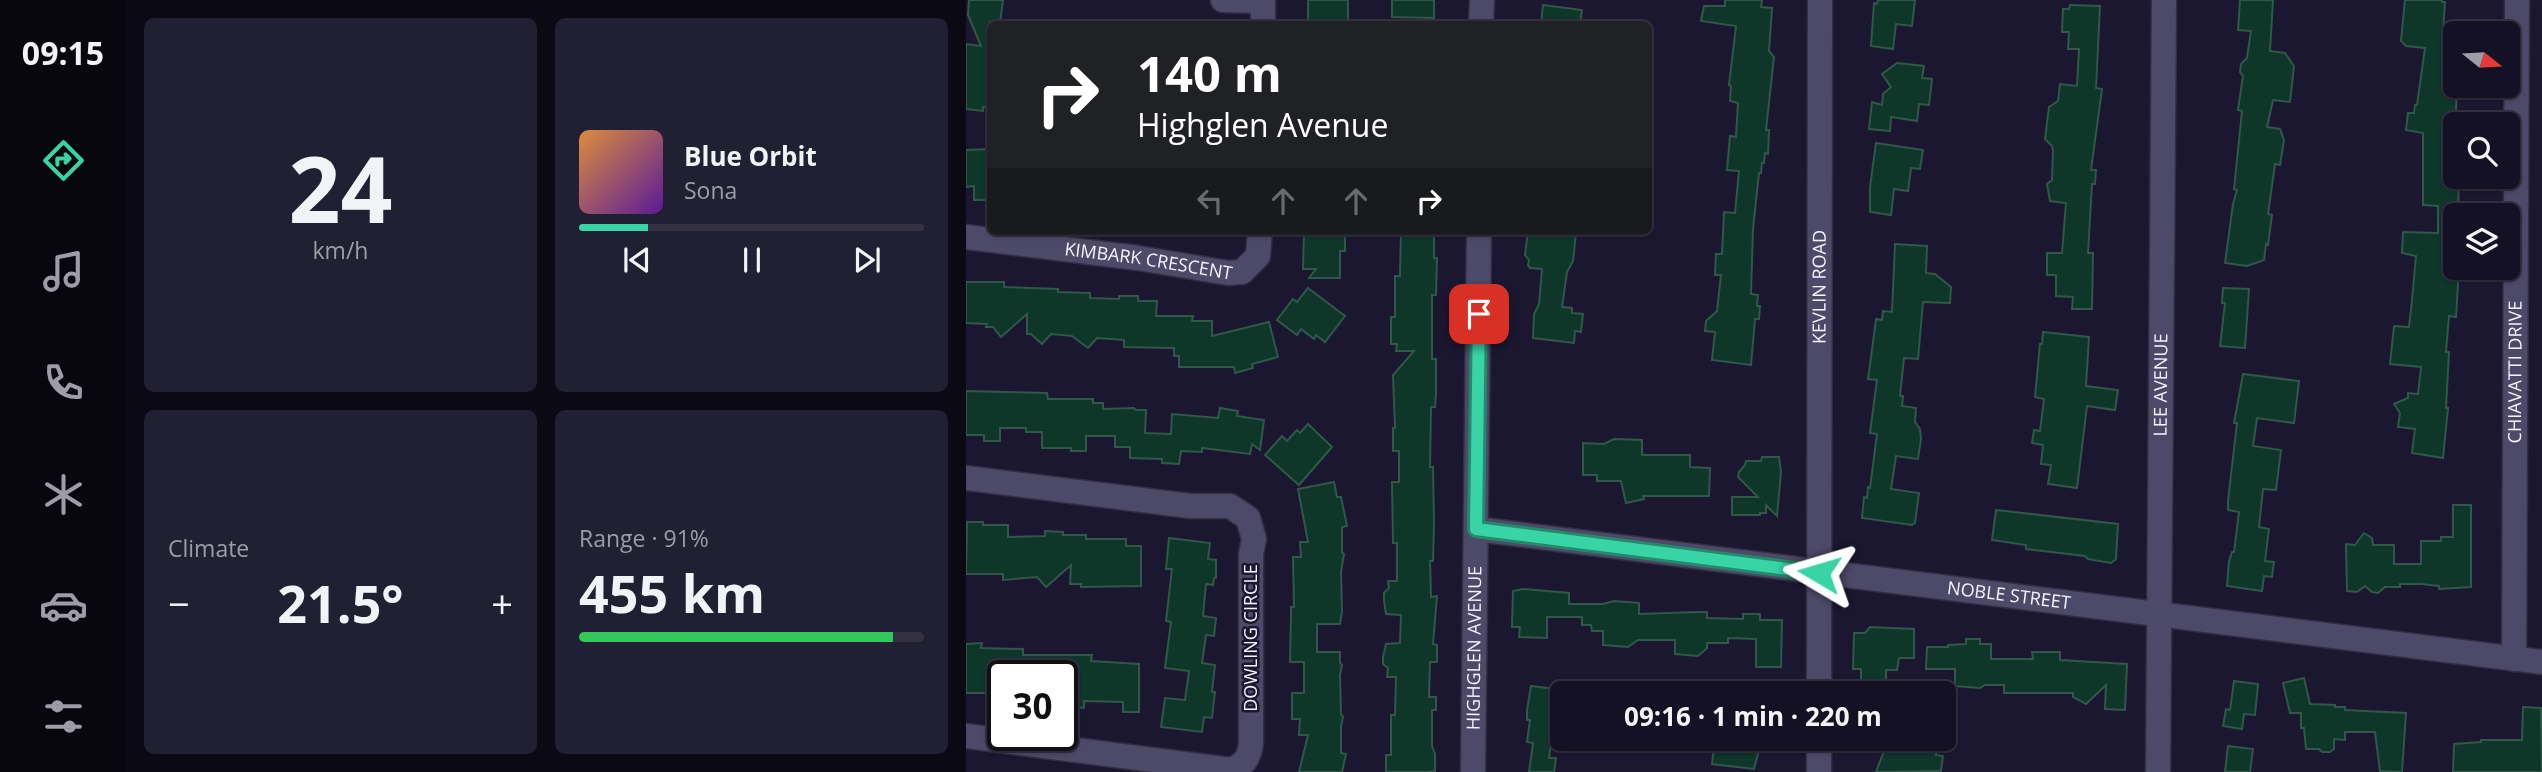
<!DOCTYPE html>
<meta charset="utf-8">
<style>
body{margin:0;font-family:"Open Sans",sans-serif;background:#211f32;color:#f1f3f6;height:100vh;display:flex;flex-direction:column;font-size:26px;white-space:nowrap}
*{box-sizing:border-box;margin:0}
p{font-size:23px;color:#9d9da7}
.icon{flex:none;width:38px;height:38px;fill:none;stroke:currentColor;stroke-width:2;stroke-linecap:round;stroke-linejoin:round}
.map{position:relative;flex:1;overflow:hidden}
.side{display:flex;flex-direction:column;gap:18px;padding:18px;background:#0b0914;width:840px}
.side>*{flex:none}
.top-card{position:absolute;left:21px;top:21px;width:665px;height:214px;border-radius:10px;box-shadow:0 2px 5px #0004,0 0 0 2px #333142;background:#202124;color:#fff;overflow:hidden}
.needle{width:46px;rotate:108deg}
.buttons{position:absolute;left:1477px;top:21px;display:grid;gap:14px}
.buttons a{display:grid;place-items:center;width:77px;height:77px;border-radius:10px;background:#141125;box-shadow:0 2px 5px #0004,0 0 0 2px #333142;font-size:35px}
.speed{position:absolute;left:21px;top:660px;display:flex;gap:14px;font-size:35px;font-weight:700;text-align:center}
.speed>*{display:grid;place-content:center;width:91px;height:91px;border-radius:50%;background:#141125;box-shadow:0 2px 5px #0004,0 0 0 2px #333142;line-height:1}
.speed .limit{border:4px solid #111;border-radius:10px;background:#fff;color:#111}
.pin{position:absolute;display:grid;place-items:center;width:60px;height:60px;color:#fff;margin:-30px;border-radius:14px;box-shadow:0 4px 10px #0006}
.me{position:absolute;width:77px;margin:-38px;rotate:277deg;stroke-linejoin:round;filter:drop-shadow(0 0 5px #0008)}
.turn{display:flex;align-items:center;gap:24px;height:147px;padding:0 35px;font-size:32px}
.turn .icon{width:91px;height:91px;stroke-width:2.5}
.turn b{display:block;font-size:49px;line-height:60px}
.lanes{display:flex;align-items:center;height:66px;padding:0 35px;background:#0003;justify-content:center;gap:35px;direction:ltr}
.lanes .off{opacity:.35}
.big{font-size:52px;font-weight:700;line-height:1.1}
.side .card{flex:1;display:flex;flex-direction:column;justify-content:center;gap:10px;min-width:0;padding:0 24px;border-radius:10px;background:#211f32}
.side .dial{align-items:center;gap:0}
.dial b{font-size:91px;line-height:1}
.song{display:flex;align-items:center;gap:21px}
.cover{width:84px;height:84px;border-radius:10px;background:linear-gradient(135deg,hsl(30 70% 55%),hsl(270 70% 35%))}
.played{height:7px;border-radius:4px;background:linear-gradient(90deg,#38d4a6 20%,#333142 20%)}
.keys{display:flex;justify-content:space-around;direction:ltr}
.heat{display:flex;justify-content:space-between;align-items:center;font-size:38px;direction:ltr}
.charge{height:10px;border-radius:5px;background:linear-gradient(90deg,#34c759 91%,#333142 0)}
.side .tiles{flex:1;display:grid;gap:18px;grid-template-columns:repeat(2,1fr)}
.trip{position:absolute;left:584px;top:681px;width:406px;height:70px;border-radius:10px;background:#141125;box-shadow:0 2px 5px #0004,0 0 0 2px #333142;font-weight:700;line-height:70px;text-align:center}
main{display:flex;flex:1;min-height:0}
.tabs{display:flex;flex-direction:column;width:126px;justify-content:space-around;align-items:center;background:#08070f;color:#9d9da7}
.tabs .icon{width:49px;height:49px}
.tabs .active{color:#38d4a6}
.tabs b{font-size:32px;color:#f1f3f6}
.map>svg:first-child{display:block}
.building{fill:#0e3629;stroke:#315748;stroke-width:2}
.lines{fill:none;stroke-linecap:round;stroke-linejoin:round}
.minor-casing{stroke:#322e41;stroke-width:27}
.minor{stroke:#4d4968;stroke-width:24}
.route-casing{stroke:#248a6c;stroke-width:18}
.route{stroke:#38d4a6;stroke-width:12}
.labels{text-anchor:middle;stroke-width:5;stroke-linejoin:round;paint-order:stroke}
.street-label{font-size:18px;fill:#f4f3fe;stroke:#1b1731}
</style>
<main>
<nav class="tabs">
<b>09:15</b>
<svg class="icon active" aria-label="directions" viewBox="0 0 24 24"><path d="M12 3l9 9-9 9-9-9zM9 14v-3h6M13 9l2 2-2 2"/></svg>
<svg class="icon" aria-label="music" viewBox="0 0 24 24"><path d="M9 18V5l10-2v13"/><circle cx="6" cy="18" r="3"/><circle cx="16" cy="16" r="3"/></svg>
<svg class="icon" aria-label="phone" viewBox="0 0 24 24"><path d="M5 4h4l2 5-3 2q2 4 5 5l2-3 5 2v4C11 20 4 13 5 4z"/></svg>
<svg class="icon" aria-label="climate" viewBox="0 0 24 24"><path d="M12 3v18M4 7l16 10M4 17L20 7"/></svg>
<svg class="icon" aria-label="car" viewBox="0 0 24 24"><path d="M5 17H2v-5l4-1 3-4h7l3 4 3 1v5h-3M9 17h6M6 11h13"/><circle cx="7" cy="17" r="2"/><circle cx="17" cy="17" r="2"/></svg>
<svg class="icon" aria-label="filters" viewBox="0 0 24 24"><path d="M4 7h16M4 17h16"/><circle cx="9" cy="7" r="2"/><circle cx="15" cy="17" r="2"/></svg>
</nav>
<section class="side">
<div class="tiles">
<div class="card dial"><b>24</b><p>km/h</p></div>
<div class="card">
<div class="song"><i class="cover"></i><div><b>Blue Orbit</b><p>Sona</p></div></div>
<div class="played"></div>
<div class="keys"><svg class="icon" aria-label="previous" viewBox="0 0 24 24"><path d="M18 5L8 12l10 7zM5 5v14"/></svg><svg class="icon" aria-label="pause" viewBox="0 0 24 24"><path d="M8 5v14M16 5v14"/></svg><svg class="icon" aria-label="next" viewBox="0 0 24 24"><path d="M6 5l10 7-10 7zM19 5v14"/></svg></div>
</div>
<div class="card"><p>Climate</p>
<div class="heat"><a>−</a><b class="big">21.5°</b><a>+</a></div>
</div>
<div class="card"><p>Range · 91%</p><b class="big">455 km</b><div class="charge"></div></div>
</div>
</section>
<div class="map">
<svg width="1576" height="772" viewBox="0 0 1576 772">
<rect width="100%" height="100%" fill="#1b1731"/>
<g class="building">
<path d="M3,0H37L34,23L24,22V108L17,107V111L0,109V44L15,46L2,15Z"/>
<rect x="342" y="0" width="40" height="24"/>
<path d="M426,0H468V18L426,17Z"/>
<path d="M759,0H796L795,7L806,8L803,51L808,57L800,130H803L802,154L799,153L798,163H796L795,173H793L787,229L785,294L792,295L791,306H794L793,319H789L785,365L746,360L749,332L739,331L740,321L751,311L755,275H749L750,254H756L758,212L769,213L773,171L761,170L764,136L770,137L772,103L764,101L765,86L763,85L770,26L735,21L738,6H759Z"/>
<path d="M912,0H949L946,26L930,24L927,49L905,46L908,3L911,4Z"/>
<path d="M1274,0H1307L1304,51L1319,53L1328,66L1324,102L1307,100L1301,127L1314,129L1318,140L1314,165L1309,164L1302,214L1306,215L1302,245L1300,244L1298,260L1281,266L1259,263L1267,204L1271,190L1268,189L1276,111L1272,110L1277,76L1274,72L1275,64L1281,58L1285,31L1272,30Z"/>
<path d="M1439,0H1476V2H1479L1477,32L1481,33L1477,73L1489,74L1491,86L1489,133L1480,150H1489V177H1493L1492,213H1489V268H1493L1490,317L1483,316L1480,352H1483L1480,408H1482L1477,458L1446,453L1449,429L1432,427L1434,413L1428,404L1442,398V393L1452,394L1455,367L1424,364L1428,326L1443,327L1446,300L1450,256L1436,253L1437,232L1472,233V206L1457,205V133L1440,130L1442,113H1448L1449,105H1451L1459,48L1440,46L1435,41Z"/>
<path d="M577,5L616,10L614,24H575Z"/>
<path d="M1104,5L1134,6L1130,88L1136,89L1125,170H1130L1129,184H1126L1122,253H1127L1126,309H1106L1107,297L1090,296V275H1081V253H1096L1100,203L1084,201L1081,184L1086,180L1087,151L1086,146L1079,139L1083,107L1092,101L1094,84L1111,86L1113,49H1102L1103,32H1096L1097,9H1103Z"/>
<path d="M931,63L958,66L956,78L966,79L963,105L953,104L951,121L925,117L924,131L903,129L906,102L916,105L917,94L925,87L916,74Z"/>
<path d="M910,143L957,150L954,169L945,168L942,191L928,189L925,215L904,212V187Z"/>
<path d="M24,149V200H8V186L0,187V150Z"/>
<path d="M435,231H468V258H471L470,295H466V359H470V393L469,407H465L464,467H467L468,524L467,561H464L465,597L471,596L467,644L471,645V662H464L463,697H470V710H466V746L469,754V771L462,772H420V755H425V715H429L430,677H421L422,668L417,664V657L420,644L434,643L435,615L420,614L418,601V593L423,588L422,581H431V543H427L426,482H433V451H427V428H429L427,375L448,351H430L431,344H425V317H429V276H434Z"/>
<path d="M562,231L610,233L607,261L601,272L596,307L606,308V313L617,314L615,332L609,331L608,343L567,338L568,314L573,304L576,269L564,268L562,265L563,260L559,255Z"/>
<path d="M338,232L379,233V251H374V278H343L350,269H337Z"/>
<path d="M929,244L961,246L960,273L969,274L985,287L984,303L957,302L952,359L938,358L934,396H937L936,406L950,408L949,422L954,429L955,439L952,459L930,456L925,489L953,493L949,523L946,525L896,518L898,497L901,498L902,487L904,488L911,434L904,433L911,380L902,379L906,350L910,319L916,320L917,311L926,312Z"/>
<path d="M0,282H38V287L92,289V292L124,293V298L153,299V296H172V301H191L190,316H227L226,321H246V336L303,322L312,357L286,364L287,368L269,373L268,367H213V356H208V348L158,347V340L131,338L122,348L106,336L85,334L76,344L65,334H61V314L35,337L27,327H20L21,324L0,323Z"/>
<path d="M342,288L379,316L359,342L350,335L348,339L335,329L331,335L311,320L327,299L331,302Z"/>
<path d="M1257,288L1283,289L1279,348L1254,346L1259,303H1256Z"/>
<path d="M1077,332L1123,337L1120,386L1152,390L1149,410L1121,406L1111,488L1082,484L1085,465L1075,464L1077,445L1066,443L1068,430L1074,431L1078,399L1069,397L1074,344H1076Z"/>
<path d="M1277,374L1333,381L1328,423L1291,418L1287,446L1315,450L1310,490L1297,489L1293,527L1303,529L1299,561L1308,562L1306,577L1298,576L1296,591L1261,586L1263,561L1266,552H1268L1273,512L1262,510V501L1271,423H1268Z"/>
<path d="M0,391L81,393L82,399H127V403H137V409L168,408L170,410H180L179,433L205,434L206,414L252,418L254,408L272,411L271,416L298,420L294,450L286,444L284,454L236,448V452L215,451L213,464L196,463V459L164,458V447H149V436H120V451H105V448H76V432H60V428H34V441H18V435H0Z"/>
<path d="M342,424L366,447L333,485L299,455L316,436L321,441L331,430L334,433Z"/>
<path d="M648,439L676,440V455H724V467L744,468L743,496H677L678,499L660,503L655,481H631V475H617V443L638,444Z"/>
<path d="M796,457H813L815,472L811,516L800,505V513H794V515H766V497H792L772,477L773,472L779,465L780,461H795Z"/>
<path d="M368,482L371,497H375L381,526L376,527V552L378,554L375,572L376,611L374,624H351V652H374V663L376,665L374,675L375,714L377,717L375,726V753L380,754L376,772H333L342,735H333L334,719H326V693H338V662H324L325,615V607H328L327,557H335L334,542H342L332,489Z"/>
<path d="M1487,505H1505V587L1473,589V586L1455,584H1434V587H1419L1412,593L1406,592L1399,586L1391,592L1381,591L1380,544L1389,545L1398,533L1406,538L1407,545H1428V564H1455V541H1475V537H1487Z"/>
<path d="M1030,510L1152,524L1150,559L1145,563L1122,559L1119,556L1060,549V545L1026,540Z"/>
<path d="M1,522H17V525H42V537L79,536V531L97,532V535H120V539H160V546H175V586L115,587V584H104L105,565L80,587L71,577L37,580V574H0Z"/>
<path d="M203,538L244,543L242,559L250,560V578H248L247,585L240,584L237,616L250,618L248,636L240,635L236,663L249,665L246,692H249L248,700L246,718L238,717L236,732L195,727L199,698L219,700L223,671L199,668L205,622L200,621L206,569H200Z"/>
<path d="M557,589L603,593V604H637L648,601L673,603V614L732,612H741V618L777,619V614H794V620H816L815,667H790V639L762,638V643H741V648L732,656L709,654V640H672L662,647L637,645V631H626L625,625H616V617H581V638L553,637L554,627H546L547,591Z"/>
<path d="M904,627L948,629V658H933L931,670H920V681L895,680V669H887L888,633H899Z"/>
<path d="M1000,639H1014V644H1025V659H1067L1066,652H1094V660L1161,664L1159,710L1139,709L1140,685L1120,704L1107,697V693H1038V685H1019L1014,688L989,686V669H960L961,647H982V645L1000,644Z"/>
<path d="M16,643L15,648L57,649V655H126L125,661L173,664V712H157V702L118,701V708L96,706V676H37V693H0V644Z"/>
<path d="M1338,678L1344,704L1369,705V707H1379V710L1440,713L1436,772L1414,771L1409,732H1379V740L1368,739V749L1364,752H1356L1353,749H1340L1338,728H1335V713H1324L1317,683Z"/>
<path d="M1268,681L1292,684L1289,715L1278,714L1276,729L1257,726L1260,709L1264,710Z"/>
<path d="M565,686L597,690V724L588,723L583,758H590L588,772H563L567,743L561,742L564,720H561V710Z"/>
<path d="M1557,707L1575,708L1576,772H1487L1488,744L1515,742V740H1556Z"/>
<path d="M749,738H792V741L795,742L788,769L746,764Z"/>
<path d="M923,738H972L970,755L977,756L975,771L910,772Z"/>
<path d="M1262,746L1287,749L1284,772H1259Z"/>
</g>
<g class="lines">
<defs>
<g id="minor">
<path d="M257,0L297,1"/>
<path d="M297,24V0"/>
<path d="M515,24L516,0"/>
<path id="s1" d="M0,237L172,258L262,273L276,272L292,256L294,231"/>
<path d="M0,478L224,506H264L282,518L288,539L285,554V743C283,758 279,764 265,770L0,736"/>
<path id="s2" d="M510,529L1576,662"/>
<path id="s3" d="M1548,659L1551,0"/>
<path id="s4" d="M853,693L854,0"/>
<path id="s5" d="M507,772L513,231"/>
<path d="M853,772V738"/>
<path id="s6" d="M1192,772L1198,0"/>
</g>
</defs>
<use href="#minor" class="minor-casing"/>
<use href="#minor" class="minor"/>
</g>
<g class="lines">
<defs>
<path id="route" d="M513,314L510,529L853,573"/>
</defs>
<use href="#route" class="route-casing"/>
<use href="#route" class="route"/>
</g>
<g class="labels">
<g class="street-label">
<text dy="6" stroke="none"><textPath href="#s1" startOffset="184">KIMBARK CRESCENT</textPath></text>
<text dy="6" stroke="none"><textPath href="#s4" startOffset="406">KEVLIN ROAD</textPath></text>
<text dy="6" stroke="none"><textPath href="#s3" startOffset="287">CHIAVATTI DRIVE</textPath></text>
<text dy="6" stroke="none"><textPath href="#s6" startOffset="387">LEE AVENUE</textPath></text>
<text dy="6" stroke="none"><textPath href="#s2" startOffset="537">NOBLE STREET</textPath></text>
<text transform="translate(285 638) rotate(-90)" y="6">DOWLING CIRCLE</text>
<text dy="6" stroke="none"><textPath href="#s5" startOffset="124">HIGHGLEN AVENUE</textPath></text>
</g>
</g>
</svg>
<div class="buttons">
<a><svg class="needle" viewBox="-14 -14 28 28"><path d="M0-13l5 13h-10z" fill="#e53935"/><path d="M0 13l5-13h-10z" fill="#9d9da7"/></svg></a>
<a><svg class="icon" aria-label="search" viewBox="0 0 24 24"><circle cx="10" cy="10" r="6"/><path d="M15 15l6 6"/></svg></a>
<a><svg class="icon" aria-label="layers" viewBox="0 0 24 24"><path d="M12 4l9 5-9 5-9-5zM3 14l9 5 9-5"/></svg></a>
</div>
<div class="speed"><div class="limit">30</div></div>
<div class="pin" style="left:513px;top:314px;background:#d93025"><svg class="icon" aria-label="arrive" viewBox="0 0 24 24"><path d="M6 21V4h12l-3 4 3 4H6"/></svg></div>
<svg class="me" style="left:853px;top:573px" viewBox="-20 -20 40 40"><path d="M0-17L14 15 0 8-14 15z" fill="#38d4a6" stroke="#fff" stroke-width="4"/></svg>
<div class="trip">09:16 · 1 min · 220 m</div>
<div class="top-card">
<div class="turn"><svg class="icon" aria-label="right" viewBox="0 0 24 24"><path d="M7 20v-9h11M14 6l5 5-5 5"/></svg><div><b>140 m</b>Highglen Avenue</div></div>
<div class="lanes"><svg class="icon off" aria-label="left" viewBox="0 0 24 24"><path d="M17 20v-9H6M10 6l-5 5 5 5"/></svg><svg class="icon off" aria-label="ahead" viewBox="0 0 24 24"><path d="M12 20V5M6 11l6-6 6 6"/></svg><svg class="icon off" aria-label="ahead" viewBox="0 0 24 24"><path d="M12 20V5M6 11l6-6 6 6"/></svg><svg class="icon" aria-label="right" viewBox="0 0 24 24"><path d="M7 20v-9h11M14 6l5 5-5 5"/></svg></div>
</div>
</div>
</main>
